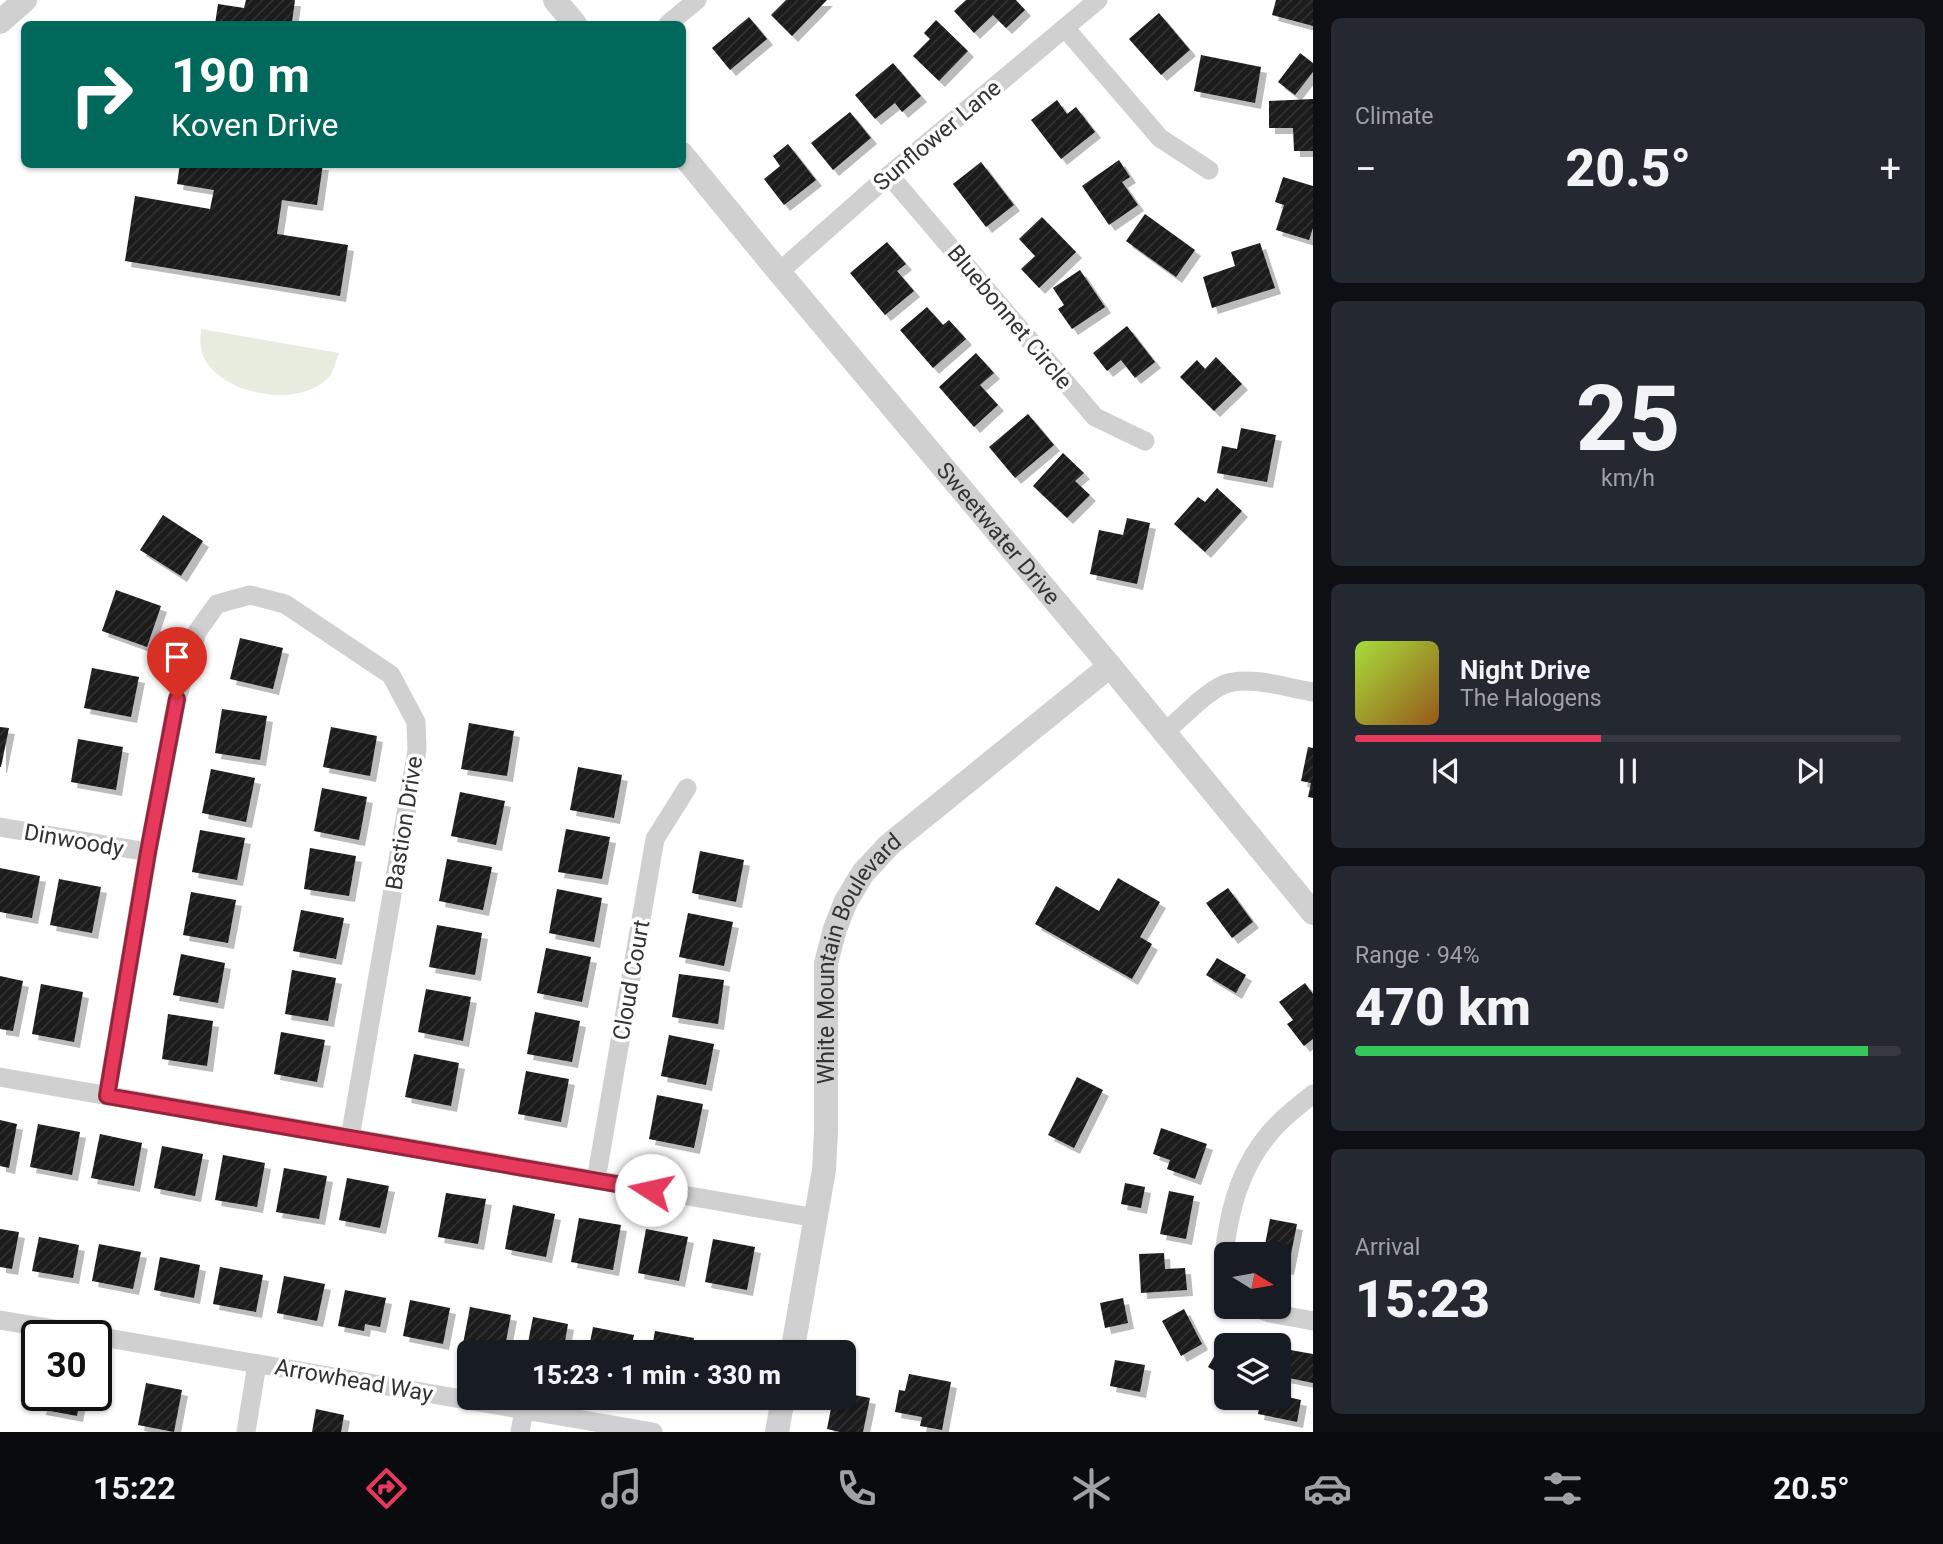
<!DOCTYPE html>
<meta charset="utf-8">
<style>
body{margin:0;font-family:Roboto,sans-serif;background:#242831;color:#f1f3f6;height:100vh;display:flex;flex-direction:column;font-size:26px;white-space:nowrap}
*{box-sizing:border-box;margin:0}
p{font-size:23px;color:#9ea1a6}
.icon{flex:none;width:38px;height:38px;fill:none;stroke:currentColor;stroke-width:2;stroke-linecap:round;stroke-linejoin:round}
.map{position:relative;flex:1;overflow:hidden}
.sheet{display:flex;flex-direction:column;gap:18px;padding:18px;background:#0d0f14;width:630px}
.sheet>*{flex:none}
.top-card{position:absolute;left:21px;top:21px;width:665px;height:147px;border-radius:10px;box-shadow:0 2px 5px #0004;background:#00695c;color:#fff;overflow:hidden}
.needle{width:46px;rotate:101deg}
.buttons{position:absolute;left:1214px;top:1242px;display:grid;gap:14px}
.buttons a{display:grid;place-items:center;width:77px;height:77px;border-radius:10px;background:#171b24;box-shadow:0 2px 5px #0004;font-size:35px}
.speed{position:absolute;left:21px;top:1320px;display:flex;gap:14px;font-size:35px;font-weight:700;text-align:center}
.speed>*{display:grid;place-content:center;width:91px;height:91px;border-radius:50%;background:#171b24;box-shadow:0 2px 5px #0004;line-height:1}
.speed .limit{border:4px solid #111;border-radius:10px;background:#fff;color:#111}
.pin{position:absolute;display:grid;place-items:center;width:60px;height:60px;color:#fff;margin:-72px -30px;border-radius:50% 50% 50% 0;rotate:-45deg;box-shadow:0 0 7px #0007}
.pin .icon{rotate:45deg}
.me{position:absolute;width:77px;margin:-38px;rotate:280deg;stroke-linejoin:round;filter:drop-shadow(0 0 5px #0008)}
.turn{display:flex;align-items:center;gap:24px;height:147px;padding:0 35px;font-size:32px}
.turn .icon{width:91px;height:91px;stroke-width:2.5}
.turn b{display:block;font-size:49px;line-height:60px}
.big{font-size:52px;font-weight:800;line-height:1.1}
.sheet .card{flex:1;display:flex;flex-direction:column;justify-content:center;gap:10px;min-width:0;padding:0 24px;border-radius:10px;background:#242831}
.sheet .dial{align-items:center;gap:0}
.dial b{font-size:91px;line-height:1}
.song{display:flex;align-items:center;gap:21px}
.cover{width:84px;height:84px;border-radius:10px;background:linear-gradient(135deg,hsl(80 70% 55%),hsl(30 70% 35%))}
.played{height:7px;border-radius:4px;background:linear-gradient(90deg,#e6395b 45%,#363941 45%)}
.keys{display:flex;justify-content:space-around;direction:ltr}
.heat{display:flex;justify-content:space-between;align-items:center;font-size:38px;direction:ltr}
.charge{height:10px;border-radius:5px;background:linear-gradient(90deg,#34c759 94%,#363941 0)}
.trip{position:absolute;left:457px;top:1340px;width:399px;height:70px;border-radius:10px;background:#171b24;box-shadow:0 2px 5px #0004;font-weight:800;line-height:70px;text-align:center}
.tab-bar{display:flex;height:112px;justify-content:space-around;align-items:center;background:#090b0e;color:#9ea1a6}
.tab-bar .icon{width:49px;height:49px}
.tab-bar .selected{color:#e6395b}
.tab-bar b{font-size:32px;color:#f1f3f6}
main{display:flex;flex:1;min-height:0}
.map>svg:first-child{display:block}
.green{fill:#e7ecdf}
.building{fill:url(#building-hatch);filter:url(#shadow)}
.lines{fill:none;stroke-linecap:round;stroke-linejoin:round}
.minor{stroke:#d0d0d0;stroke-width:19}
.tertiary{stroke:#d0d0d0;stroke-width:24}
.route-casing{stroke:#96253b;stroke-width:18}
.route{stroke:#e6395b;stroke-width:12}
.labels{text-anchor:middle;stroke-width:7;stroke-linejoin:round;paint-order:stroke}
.street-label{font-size:23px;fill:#333;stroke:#fff}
</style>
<main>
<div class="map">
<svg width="1313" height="1432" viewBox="0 0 1313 1432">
<defs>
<pattern id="building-hatch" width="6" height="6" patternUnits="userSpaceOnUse" patternTransform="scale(1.75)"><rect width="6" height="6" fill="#1a1a1a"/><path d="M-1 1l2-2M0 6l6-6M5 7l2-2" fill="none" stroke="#333"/></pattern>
<filter id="shadow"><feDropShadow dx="6" dy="6" stdDeviation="0" flood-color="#0004"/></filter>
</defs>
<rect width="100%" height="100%" fill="#fff"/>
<path class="green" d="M201,329L339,353C336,360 334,372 328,378C298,409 221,395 203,356C200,347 200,338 201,329Z"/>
<g class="building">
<path d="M246,0H295L292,22L296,24H215L218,4L244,8Z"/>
<path d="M786,0H827L792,36L771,15Z"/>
<path d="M966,0H1016L1025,10L1006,28L993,15L974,33L954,11Z"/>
<path d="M1276,0H1313V26L1272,15Z"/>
<path d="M1159,13L1190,50L1161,75L1129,39Z"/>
<path d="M749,17L767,39L730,70L712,48Z"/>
<path d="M936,20L968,51L939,81L913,56L930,39L924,33Z"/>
<path d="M1300,53L1313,63V72L1295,95L1278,82Z"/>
<path d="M1201,55L1261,67L1255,103L1194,91Z"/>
<path d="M893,63L921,96L902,112L895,103L875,119L855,95Z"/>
<path d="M1313,99V151H1294L1293,128H1269V101Z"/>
<path d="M1057,100L1067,114L1076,107L1095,132L1061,159L1031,120Z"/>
<path d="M850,112L871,138L833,170L811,143Z"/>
<path d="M788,144L816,180L784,205L764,179L780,166L773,156Z"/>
<path d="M1119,160L1130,177L1122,182L1138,205L1109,225L1082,186Z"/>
<path d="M981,162L1014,205L986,227L953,184Z"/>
<path d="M180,164H323L317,205L282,200L277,234L348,245L340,296L125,261L135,196L210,209L214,190L177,184Z"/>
<path d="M1283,177L1313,186V228L1309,240L1276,230L1284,205L1275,202Z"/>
<path d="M1145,214L1195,250L1176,277L1126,241Z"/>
<path d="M1042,217L1076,252L1039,288L1021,269L1035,256L1019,239Z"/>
<path d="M887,242L906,264L897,271L914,291L885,315L850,273Z"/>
<path d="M1260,243L1275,288L1212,308L1203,277L1235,266L1231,252Z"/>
<path d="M1080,270L1105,307L1072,329L1058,309L1064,305L1053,288Z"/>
<path d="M927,307L943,325L949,320L966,339L933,368L900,330Z"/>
<path d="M1127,326L1155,362L1135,378L1121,360L1107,371L1093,353Z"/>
<path d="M976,353L994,373L980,385L998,405L974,427L939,387Z"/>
<path d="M1216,357L1242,384L1214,411L1180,377L1197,360L1205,369Z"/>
<path d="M1028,414L1054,445L1015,478L989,447Z"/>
<path d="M1241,428L1276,435L1267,482L1217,473L1222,446L1237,449Z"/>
<path d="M1063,453L1084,473L1075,481L1090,495L1067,518L1033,486Z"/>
<path d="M1217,488L1242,511L1205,552L1174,524L1198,497L1205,502Z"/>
<path d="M163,515L203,541L181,576L140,550Z"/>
<path d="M1127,518L1150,523L1137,584L1090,574L1099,530L1123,535Z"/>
<path d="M116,590L161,606L147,647L102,631Z"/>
<path d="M240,638L283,648L273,689L230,679Z"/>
<path d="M92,668L139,677L131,717L84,708Z"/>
<path d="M222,709L267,716L260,760L215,753Z"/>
<path d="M469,723L514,731L507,776L461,769Z"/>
<path d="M0,727L9,728L1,767H0Z"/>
<path d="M331,727L377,736L370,776L323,767Z"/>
<path d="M78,739L123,747L116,790L71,782Z"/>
<path d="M1308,747L1313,748V798L1308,797L1311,783L1301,781Z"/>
<path d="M578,767L622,775L614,818L570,810Z"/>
<path d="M211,769L255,778L246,822L202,813Z"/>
<path d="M322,788L367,797L359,840L314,831Z"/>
<path d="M460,792L505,801L496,845L451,836Z"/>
<path d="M566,829L610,837L602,879L558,872Z"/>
<path d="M200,830L245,838L237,880L192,872Z"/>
<path d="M310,848L356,856L349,896L304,889Z"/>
<path d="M700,851L744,860L736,902L692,893Z"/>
<path d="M447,859L492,867L483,910L439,901Z"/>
<path d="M0,868L40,876L32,918L0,912Z"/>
<path d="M1118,878L1160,902L1140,937L1152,944L1132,979L1035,924L1056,886L1099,911Z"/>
<path d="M59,879L101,887L92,933L50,925Z"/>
<path d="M1228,888L1253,922L1232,938L1206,903Z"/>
<path d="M557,889L602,898L594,942L549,933Z"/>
<path d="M191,892L236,900L228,943L183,935Z"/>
<path d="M301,910L344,918L336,959L293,951Z"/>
<path d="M688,913L733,922L724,966L679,957Z"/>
<path d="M437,925L482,933L475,975L429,967Z"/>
<path d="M546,948L591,957L582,1002L537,993Z"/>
<path d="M181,954L225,963L218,1003L173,995Z"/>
<path d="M1217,958L1246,975L1236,993L1206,975Z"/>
<path d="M292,970L336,978L328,1021L285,1014Z"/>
<path d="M679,974L724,980L718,1024L672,1017Z"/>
<path d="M0,976L23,981L13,1031L0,1029Z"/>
<path d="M1305,983L1313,994V1039L1304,1046L1287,1024L1293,1020L1279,1002Z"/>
<path d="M41,984L83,992L74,1042L32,1034Z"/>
<path d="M426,989L471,997L463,1041L418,1032Z"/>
<path d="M535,1012L580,1021L572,1062L527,1054Z"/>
<path d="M168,1014L213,1021L207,1066L162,1059Z"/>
<path d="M281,1032L325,1040L317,1082L274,1074Z"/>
<path d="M669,1035L714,1044L706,1085L661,1076Z"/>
<path d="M414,1054L459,1063L451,1106L405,1097Z"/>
<path d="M526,1071L569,1079L561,1122L518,1114Z"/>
<path d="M1077,1077L1103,1090L1074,1148L1048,1135Z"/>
<path d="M657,1095L703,1104L694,1148L649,1139Z"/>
<path d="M0,1120L17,1124L9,1168L0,1166Z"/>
<path d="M38,1124L80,1132L72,1175L30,1167Z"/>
<path d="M1161,1128L1207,1144L1195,1179L1167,1169L1170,1160L1153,1154Z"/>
<path d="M100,1134L142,1143L134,1186L91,1178Z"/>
<path d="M162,1146L203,1154L195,1196L154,1188Z"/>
<path d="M223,1155L265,1163L257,1207L215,1200Z"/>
<path d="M284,1168L327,1176L319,1219L276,1212Z"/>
<path d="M347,1178L389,1186L380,1228L339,1220Z"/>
<path d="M1125,1183L1145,1187L1141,1208L1121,1204Z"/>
<path d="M1169,1191L1194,1196L1186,1239L1160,1234Z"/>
<path d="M446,1193L486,1199L478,1244L438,1237Z"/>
<path d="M513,1205L555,1214L546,1257L505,1249Z"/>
<path d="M579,1218L621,1225L613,1270L571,1262Z"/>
<path d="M1270,1219L1297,1224L1288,1269L1279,1267V1255H1263Z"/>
<path d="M0,1229L19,1232L12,1269L0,1267Z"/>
<path d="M646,1229L688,1237L679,1281L638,1273Z"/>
<path d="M39,1237L79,1245L73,1278L32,1271Z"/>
<path d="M713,1239L755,1247L747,1290L705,1282Z"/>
<path d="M99,1244L141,1252L133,1289L92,1281Z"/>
<path d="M1164,1253L1165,1269L1185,1268L1187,1290L1141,1293L1139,1254Z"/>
<path d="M160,1257L200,1265L194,1298L154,1290Z"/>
<path d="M220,1267L263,1275L256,1312L213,1304Z"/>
<path d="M284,1276L325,1284L317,1321L277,1313Z"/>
<path d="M345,1290L386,1298L380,1327L365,1324L364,1331L338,1326Z"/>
<path d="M1123,1298L1128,1323L1105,1328L1100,1303Z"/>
<path d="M410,1300L450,1308L443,1344L403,1336Z"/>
<path d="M470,1307L511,1315L504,1352L463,1344Z"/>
<path d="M1184,1309L1202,1344L1181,1356L1162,1321Z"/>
<path d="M533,1317L568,1324L563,1353H526Z"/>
<path d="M593,1327L634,1335L630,1353H588Z"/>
<path d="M655,1331L694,1338L691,1353H651Z"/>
<path d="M1226,1336L1243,1346H1227V1378L1208,1367Z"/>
<path d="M711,1346L741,1351V1353H709Z"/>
<path d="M1279,1348L1313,1354V1383L1279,1376Z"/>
<path d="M1115,1360L1145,1365L1140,1392L1110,1386Z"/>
<path d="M909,1374L951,1382L942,1430L920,1426L922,1417L895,1412L899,1390L905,1391Z"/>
<path d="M146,1383L182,1390L174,1432L138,1425Z"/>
<path d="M844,1393L870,1398L863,1432H840L827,1429L833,1398H844Z"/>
<path d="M43,1395H81L77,1416L40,1409Z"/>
<path d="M1279,1395L1301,1400L1297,1422L1258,1414L1261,1398H1279Z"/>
<path d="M316,1409L344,1415L341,1432H312Z"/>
</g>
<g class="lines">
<g class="minor">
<path d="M668,24L697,0"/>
<path d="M1065,28L1160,138L1209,170"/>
<path d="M889,175L1095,417L1145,441"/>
<path d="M779,272L889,175L1098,0"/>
<path d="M1164,733C1182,718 1204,693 1225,684C1249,675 1288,688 1313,692"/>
<path d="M0,827L148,852"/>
<path d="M0,1077L816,1218"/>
<path d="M107,1096L148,852L177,699L197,632L217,604L250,595L285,604L391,675L416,722L417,750L350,1138"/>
<path d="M596,1180L655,839L687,788"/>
<path d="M1227,1276C1222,1261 1225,1244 1228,1228C1235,1188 1250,1151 1280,1122C1290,1112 1302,1103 1313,1094"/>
<path d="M1254,1307L1270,1313L1313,1321"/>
<path d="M0,1320L91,1335"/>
<path d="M96,1336L653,1432"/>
<path d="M246,1432L257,1364"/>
<path d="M520,1432L524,1410"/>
</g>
<g class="tertiary">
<path d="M555,0L575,24"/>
<path d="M0,22L25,0"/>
<path id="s1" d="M682,154L779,272L1110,666L1313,913"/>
<path id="s2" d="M792,1353L824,1170L826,1131V963L835,929L846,901L863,873L889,845L1110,666"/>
<path d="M777,1432L783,1398"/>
</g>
</g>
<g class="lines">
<defs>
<path id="route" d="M177,699L148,852L107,1096L651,1190"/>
</defs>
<use href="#route" class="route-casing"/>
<use href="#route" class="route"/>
</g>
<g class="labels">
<g class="street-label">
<text transform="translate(937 135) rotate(-40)" y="8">Sunflower Lane</text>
<text transform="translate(1010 317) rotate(50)" y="8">Bluebonnet Circle</text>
<text dy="8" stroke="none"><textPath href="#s1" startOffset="494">Sweetwater Drive</textPath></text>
<text transform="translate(404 823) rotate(-81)" y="8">Bastion Drive</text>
<text transform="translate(74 840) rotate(10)" y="8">Dinwoody</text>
<text dy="8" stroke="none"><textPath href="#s2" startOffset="406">White Mountain Boulevard</textPath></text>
<text transform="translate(631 980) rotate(-80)" y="8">Cloud Court</text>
<text transform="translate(354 1380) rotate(10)" y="8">Arrowhead Way</text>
</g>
</g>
</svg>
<div class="buttons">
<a><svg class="needle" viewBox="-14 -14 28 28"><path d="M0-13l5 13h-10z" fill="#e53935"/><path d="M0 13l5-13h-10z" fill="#9ea1a6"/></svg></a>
<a><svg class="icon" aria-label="layers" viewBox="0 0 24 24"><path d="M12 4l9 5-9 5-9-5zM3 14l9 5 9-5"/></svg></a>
</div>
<div class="speed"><div class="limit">30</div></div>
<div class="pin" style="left:177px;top:699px;background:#d93025"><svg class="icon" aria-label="arrive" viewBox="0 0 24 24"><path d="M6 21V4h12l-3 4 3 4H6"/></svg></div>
<svg class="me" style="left:651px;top:1190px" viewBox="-20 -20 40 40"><circle r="19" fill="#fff"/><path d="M0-13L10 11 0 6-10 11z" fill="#e6395b"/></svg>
<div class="trip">15:23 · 1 min · 330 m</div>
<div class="top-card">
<div class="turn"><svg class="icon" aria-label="right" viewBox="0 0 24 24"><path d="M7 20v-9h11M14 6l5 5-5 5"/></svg><div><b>190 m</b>Koven Drive</div></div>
</div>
</div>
<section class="sheet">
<div class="card"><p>Climate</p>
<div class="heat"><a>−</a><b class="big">20.5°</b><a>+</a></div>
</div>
<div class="card dial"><b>25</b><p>km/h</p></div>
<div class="card">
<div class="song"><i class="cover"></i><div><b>Night Drive</b><p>The Halogens</p></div></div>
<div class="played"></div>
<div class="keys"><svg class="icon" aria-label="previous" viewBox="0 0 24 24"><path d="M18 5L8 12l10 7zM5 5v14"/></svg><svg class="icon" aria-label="pause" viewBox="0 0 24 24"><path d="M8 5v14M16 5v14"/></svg><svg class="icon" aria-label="next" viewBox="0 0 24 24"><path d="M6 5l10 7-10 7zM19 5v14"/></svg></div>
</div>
<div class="card"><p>Range · 94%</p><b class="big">470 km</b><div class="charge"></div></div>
<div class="card"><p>Arrival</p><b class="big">15:23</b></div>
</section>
</main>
<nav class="tab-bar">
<b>15:22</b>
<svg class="icon selected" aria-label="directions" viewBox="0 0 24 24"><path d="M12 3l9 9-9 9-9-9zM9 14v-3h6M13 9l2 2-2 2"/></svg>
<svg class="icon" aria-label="music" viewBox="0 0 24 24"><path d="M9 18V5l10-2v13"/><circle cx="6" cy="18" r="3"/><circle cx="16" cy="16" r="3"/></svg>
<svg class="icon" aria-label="phone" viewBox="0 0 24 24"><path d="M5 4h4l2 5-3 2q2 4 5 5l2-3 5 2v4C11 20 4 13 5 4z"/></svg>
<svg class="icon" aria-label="climate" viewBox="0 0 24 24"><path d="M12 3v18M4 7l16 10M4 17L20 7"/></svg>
<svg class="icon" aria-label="car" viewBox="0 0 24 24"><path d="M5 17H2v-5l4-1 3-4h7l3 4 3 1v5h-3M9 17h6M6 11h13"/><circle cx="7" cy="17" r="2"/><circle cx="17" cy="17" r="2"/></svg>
<svg class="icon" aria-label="filters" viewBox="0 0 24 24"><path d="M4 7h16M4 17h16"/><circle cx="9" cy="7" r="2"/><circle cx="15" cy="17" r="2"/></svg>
<b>20.5°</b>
</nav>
